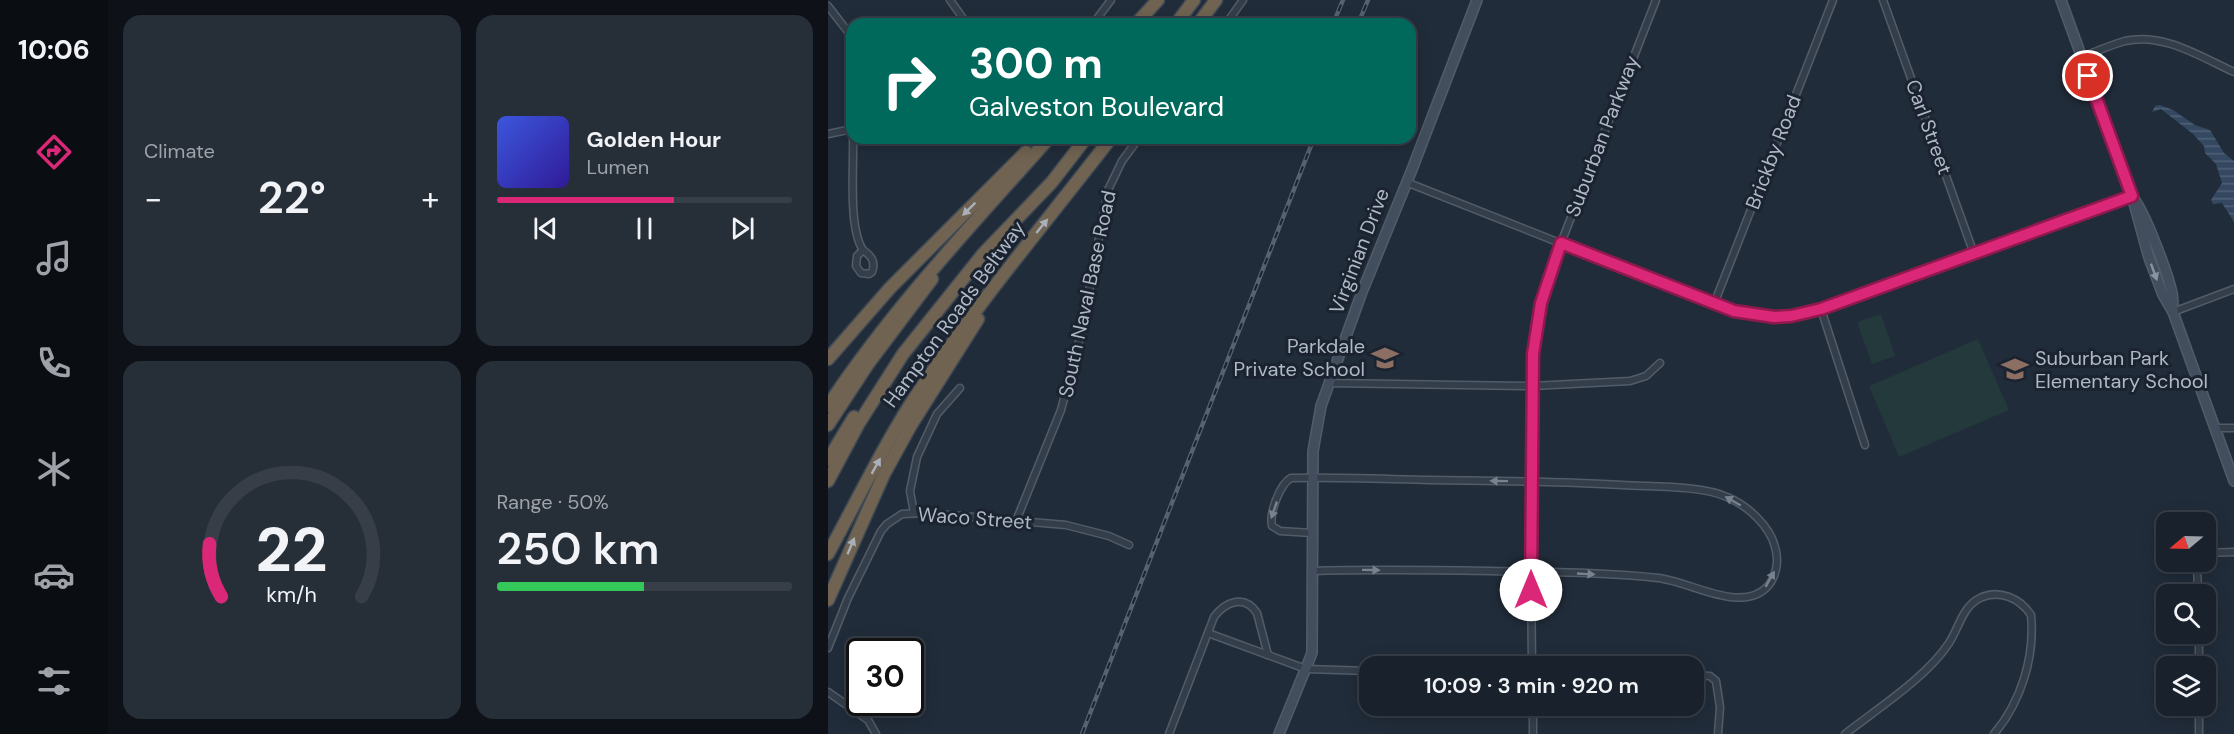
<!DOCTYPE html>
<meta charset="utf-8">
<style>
body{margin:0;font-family:"DM Sans",sans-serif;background:#262e38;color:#f1f3f6;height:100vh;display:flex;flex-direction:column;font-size:22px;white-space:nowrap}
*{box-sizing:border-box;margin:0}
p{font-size:20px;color:#9fa3a9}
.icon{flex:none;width:33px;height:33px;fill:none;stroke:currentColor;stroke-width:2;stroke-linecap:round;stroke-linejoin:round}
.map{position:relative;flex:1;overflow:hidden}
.panel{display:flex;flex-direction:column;gap:15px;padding:15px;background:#0e1218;width:720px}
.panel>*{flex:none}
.top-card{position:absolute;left:18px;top:18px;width:570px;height:126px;border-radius:18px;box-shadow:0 3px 15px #0003,0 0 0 2px #373e48;background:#00695c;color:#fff;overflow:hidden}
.needle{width:39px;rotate:251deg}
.fabs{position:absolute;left:1328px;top:512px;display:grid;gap:12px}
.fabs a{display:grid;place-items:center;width:60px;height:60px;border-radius:12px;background:#19212c;box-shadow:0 3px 15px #0003,0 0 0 2px #373e48;font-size:30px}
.speed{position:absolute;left:18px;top:638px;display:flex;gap:12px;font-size:30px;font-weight:700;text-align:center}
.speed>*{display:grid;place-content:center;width:78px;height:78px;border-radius:50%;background:#19212c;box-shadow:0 3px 15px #0003,0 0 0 2px #373e48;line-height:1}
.speed .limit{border:3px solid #111;border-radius:9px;background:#fff;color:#111}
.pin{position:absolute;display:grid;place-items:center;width:51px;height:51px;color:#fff;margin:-26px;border:3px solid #fff;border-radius:50%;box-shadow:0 2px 6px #0007}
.me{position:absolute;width:66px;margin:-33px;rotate:0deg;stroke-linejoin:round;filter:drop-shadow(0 0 4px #0008)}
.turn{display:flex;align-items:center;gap:21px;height:126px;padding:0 24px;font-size:27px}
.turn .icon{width:78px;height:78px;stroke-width:2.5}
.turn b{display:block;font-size:42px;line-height:51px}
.big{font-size:45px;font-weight:600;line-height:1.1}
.panel .widget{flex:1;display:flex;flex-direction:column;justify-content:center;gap:9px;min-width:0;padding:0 21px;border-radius:18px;background:#262e38}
.panel .dial{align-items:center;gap:0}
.dial svg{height:156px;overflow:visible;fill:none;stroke:#373e48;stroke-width:7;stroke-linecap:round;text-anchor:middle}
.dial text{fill:#f1f3f6;stroke:none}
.song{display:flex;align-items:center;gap:18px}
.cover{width:72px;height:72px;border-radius:9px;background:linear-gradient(135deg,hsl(230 70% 55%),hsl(250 70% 35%))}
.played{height:6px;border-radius:3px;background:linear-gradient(90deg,#db2777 60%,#373e48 60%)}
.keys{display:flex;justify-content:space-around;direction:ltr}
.heat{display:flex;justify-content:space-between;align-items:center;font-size:33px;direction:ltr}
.charge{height:9px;border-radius:4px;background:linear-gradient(90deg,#34c759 50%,#373e48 0)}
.panel .tiles{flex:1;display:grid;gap:15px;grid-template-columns:repeat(2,1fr)}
.trip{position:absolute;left:531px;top:656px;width:345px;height:60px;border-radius:18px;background:#19212c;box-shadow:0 3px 15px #0003,0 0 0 2px #373e48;font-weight:600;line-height:60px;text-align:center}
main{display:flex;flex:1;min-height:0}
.dock{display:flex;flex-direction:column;width:108px;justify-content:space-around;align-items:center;background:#0a0d12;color:#9fa3a9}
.dock .icon{width:42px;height:42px}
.dock .active{color:#db2777}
.dock b{font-size:27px;color:#f1f3f6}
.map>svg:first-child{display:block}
.green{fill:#23393b}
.water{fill:url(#water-rules)}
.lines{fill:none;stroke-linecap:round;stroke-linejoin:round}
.street-casing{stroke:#525c68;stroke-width:9}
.secondary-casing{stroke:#525c68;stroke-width:12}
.highway-casing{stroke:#3f4955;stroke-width:15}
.street{stroke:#343e4a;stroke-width:6}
.secondary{stroke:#424e5d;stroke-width:9}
.highway{stroke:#706351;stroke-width:12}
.rail-casing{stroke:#566271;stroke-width:4.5}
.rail{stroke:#1a232f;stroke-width:2;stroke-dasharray:7;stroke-linecap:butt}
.oneway{fill:#a9b0ba}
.oneway2{fill:#8994a1}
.oneway3{fill:#78828e}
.route-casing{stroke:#8e194d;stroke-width:15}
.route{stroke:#db2777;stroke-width:10}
.labels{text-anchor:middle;stroke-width:6;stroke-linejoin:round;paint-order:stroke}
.street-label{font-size:20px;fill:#afb9c6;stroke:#1a232f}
.poi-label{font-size:20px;fill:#afb9c6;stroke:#1a232f;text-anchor:end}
</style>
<main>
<nav class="dock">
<b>10:06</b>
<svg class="icon active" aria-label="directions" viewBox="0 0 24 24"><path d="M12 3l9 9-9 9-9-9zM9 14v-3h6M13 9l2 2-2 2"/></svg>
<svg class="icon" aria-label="music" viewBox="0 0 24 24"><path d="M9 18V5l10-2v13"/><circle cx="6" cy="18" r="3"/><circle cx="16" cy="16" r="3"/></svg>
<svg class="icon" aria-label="phone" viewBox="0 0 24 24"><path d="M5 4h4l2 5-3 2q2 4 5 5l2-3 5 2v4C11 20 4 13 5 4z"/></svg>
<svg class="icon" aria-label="climate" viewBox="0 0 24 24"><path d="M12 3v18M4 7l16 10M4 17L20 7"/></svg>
<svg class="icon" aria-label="car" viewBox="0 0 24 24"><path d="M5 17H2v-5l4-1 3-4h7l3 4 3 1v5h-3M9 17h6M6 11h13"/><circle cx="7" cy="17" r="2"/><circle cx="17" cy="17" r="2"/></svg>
<svg class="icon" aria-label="filters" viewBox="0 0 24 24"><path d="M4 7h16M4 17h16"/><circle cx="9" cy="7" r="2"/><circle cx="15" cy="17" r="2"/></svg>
</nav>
<section class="panel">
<div class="tiles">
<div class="widget"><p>Climate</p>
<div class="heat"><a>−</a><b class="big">22°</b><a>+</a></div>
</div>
<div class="widget">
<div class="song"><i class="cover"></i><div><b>Golden Hour</b><p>Lumen</p></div></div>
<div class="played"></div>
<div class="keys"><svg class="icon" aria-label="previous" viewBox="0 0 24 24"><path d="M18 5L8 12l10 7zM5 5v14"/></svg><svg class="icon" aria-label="pause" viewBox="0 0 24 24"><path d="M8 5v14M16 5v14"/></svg><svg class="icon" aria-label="next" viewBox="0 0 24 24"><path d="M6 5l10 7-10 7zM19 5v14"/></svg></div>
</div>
<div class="widget dial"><svg viewBox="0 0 100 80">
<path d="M14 69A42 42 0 1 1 86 69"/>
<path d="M14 69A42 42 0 0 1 8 42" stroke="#db2777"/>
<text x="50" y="56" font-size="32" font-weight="700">22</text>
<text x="50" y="72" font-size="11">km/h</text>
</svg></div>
<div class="widget"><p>Range · 50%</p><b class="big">250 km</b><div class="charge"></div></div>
</div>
</section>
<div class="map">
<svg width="1406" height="734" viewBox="0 0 1406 734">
<defs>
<pattern id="water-rules" width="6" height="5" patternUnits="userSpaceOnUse" patternTransform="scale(1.5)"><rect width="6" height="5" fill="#344961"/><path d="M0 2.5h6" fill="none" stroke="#4f6176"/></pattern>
</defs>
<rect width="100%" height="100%" fill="#212c3a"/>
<g class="green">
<path d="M1053,314L1067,356L1044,364L1029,322Z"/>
<path d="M1150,339L1181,410L1071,457L1041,386Z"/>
</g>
<path class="water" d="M1332,105L1345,110L1367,125L1382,130L1396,153L1406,161V222L1394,203L1385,204L1383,200L1394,183L1388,164L1377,153L1376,146L1365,134L1333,109L1324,112L1327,106Z"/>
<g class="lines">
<defs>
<g id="street">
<path d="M122,0L139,24"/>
<path d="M1055,0L1146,254"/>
<path d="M0,6L24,37"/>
<path d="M265,24L283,0"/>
<path d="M398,24L415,0"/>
<path d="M1253,57C1268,52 1282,45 1297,41C1335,32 1373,57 1406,72"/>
<path d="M0,134L24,129"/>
<path d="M25,138C26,166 20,228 35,250"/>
<path d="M578,182L886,304C922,317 956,320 993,309L1304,196"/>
<path d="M35,250C43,256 48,261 44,272L41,274L33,273L28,266L29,256Z"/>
<path d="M886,304L1005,0"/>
<path d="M993,309L1037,445"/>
<path d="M1345,312L1406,289"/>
<path d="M500,383L704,386L802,381L818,376L832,363"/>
<path d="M1387,428H1406"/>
<path d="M86,513L82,491L89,457L109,414L132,388"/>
<path d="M188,521L233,410L253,334L280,190L294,161L311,138"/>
<path d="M1377,553L1406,552"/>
<path d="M1369,561L1370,594"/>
<path d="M484,571C543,569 603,570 662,571C718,572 774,572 830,578C862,581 914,615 940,586C949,575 951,560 947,547C942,526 919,505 899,497C873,485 823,487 794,485C729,481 665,481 601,480C555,479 509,477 463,478C452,484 441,513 444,526L452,531L484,533"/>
<path d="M380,633L478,669L542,671"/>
<path d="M1371,633V666"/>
<path d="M0,648L20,598L53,531L59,524L74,514L98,513L238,525L281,536L301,545"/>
<path d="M704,666L702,481L704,386L708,329L718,285L733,243L828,0"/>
<path d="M866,675L882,676L888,681L892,707L890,734"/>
<path d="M0,692L40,720L48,734"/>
<path d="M705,705V734"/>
<path d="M1371,705V734"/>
<path d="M341,734L386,617C397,602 416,594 429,613L440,655"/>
<path d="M1017,734C1049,709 1099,677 1121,643C1131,628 1134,607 1152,598C1171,589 1192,598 1203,615C1207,657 1193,702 1166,734"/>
</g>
<g id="secondary">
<path d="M1233,0L1304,196L1321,258L1335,295L1345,312"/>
<path d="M1305,198C1317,212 1340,274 1344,293C1345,299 1345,306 1345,312L1406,481"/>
<path d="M451,734L484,653L485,451L493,406L534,292L583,172L649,0"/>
</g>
<g id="highway">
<path d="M308,24L330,0"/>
<path d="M348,24L366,0"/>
<path d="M370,24L388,0"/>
<path d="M0,359L62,288L198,152"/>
<path d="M0,406C64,309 144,225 221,138"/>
<path d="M0,425L40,364L104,279"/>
<path d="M0,460L26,417"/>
<path d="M0,481L31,423L75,354L155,254L224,182L258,138"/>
<path d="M0,554C30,499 58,440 93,388C151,301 219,221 283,138"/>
<path d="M0,600L56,474L83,425L150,319"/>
</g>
</defs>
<use href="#street" class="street-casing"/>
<use href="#secondary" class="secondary-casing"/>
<use href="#highway" class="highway-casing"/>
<use href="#street" class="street"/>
<use href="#secondary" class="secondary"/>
<use href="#highway" class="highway"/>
<defs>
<g id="rail">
<path d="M505,24L515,0"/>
<path d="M530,24L540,0"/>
<path d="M254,734L486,138"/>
</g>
</defs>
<use href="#rail" class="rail-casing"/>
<use href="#rail" class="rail"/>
</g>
<defs><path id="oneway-solid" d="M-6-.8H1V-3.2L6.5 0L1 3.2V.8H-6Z" transform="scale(1.5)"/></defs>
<g class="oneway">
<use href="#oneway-solid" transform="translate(141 209) rotate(135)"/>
<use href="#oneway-solid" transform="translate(214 226) rotate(-51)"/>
<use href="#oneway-solid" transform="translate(48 466) rotate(-61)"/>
<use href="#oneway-solid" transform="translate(23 546) rotate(-67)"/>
</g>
<use class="oneway2" href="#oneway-solid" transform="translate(1326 272) rotate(70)"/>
<g class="oneway3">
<use href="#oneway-solid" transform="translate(671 481) rotate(-179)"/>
<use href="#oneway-solid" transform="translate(905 501) rotate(-150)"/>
<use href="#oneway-solid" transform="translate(446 510) rotate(109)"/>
<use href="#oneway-solid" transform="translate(543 570) rotate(1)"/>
<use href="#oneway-solid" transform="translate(758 574) rotate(3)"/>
<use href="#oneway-solid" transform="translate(942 579) rotate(-60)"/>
</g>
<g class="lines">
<defs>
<path id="route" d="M703,590L705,354L713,303L733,243L906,311L946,317L963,316L993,309L1304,196L1260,76"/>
</defs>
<use href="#route" class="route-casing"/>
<use href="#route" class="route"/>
</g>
<defs>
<symbol id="school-bare" viewBox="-9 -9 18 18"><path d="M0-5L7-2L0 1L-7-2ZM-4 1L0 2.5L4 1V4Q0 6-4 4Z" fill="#8d6e63" stroke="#1a232f" stroke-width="2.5" paint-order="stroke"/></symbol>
</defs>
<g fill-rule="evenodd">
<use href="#school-bare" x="538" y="339" width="38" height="38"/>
<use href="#school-bare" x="1168" y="350" width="38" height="38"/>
</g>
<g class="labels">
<g class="street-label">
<text transform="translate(1101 127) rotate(70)" y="7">Carl Street</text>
<text transform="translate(774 136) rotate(-69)" y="7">Suburban Parkway</text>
<text transform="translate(945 152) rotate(-69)" y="7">Brickby Road</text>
<text transform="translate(531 251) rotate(-69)" y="7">Virginian Drive</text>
<text transform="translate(259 294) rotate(-78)" y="7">South Naval Base Road</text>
<text transform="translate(126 314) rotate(-54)" y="7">Hampton Roads Beltway</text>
<text transform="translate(147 518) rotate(4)" y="7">Waco Street</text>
</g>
<g class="poi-label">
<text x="537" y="353">Parkdale<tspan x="537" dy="23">Private School</tspan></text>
<text x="1207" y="365" text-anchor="start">Suburban Park<tspan x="1207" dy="23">Elementary School</tspan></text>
</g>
</g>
</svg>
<div class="fabs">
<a><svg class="needle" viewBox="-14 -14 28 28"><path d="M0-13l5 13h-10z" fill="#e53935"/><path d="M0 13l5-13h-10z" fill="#9fa3a9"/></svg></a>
<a><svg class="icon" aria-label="search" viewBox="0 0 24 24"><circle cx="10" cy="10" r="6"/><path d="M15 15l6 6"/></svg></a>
<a><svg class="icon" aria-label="layers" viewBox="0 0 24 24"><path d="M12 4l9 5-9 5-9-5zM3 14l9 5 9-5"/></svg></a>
</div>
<div class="speed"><div class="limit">30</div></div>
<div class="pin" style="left:1260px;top:76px;background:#d93025"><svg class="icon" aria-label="arrive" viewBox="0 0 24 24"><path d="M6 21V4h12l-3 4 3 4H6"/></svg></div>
<svg class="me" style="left:703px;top:590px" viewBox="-20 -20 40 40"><circle r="19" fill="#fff"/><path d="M0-13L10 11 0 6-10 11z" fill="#db2777"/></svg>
<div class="trip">10:09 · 3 min · 920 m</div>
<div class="top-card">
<div class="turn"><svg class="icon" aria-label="right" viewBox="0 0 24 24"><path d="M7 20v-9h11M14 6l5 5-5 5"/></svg><div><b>300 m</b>Galveston Boulevard</div></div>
</div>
</div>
</main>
